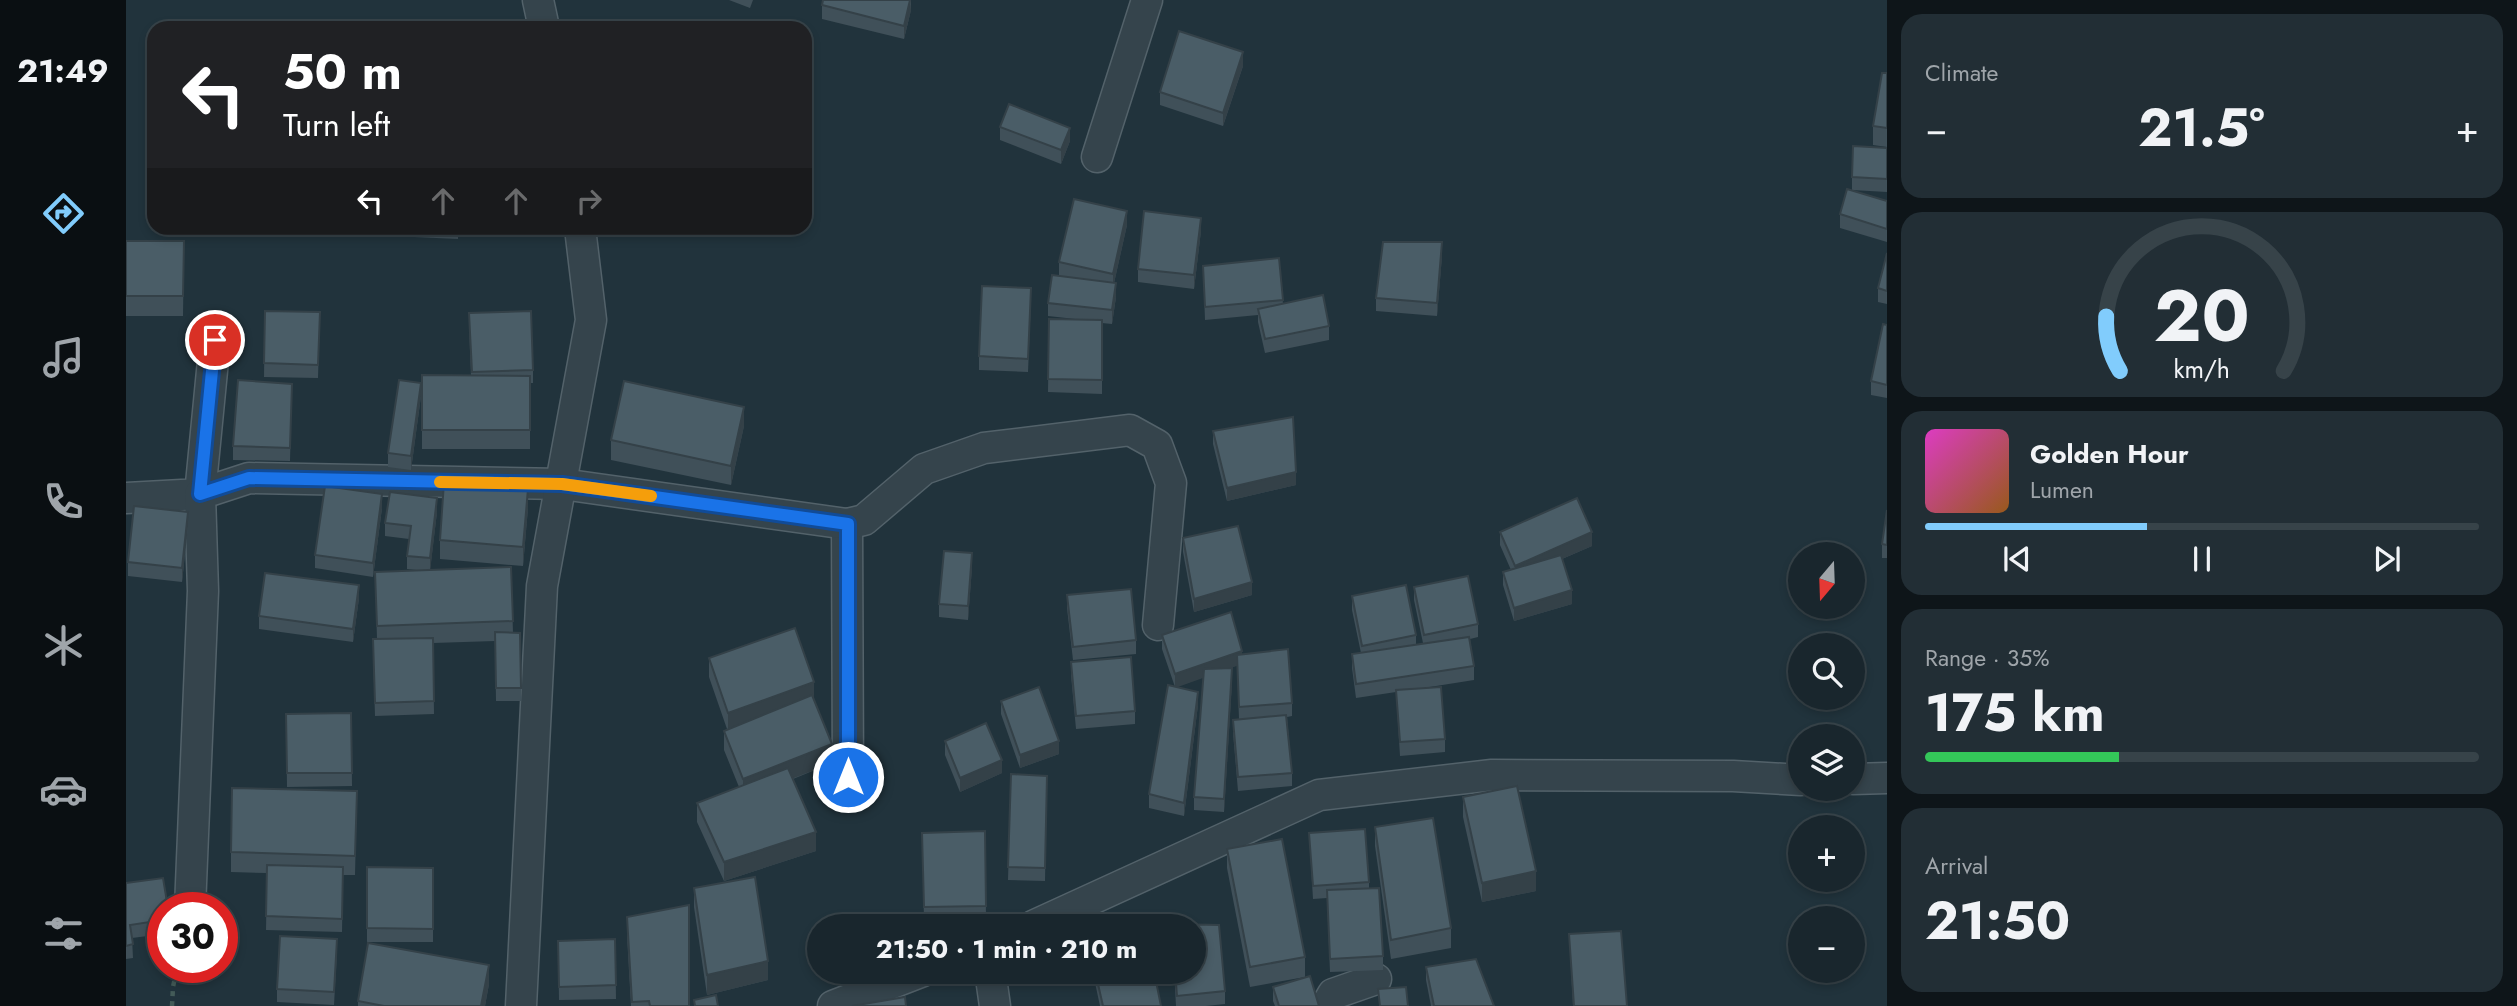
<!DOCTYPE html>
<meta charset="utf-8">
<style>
body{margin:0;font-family:Jost,sans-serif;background:#222e35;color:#f1f3f6;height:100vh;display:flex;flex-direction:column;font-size:26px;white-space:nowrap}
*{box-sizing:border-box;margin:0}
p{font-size:23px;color:#9fa5aa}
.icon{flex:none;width:38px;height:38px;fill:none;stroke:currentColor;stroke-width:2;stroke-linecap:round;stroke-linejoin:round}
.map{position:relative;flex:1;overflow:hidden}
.details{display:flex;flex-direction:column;gap:14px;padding:14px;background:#0e1519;width:630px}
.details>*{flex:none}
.guide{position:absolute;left:21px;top:21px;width:665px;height:214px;border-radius:21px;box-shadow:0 4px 10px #0003,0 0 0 2px #374349;background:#202124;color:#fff;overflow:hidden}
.needle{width:46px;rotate:199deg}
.controls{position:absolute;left:1662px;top:542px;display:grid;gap:14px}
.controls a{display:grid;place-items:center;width:77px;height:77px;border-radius:50%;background:#19262d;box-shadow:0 4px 10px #0003,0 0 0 2px #374349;font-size:35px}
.speed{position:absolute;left:21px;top:892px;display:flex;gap:14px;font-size:35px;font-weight:700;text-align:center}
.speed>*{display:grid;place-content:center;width:91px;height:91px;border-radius:50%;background:#19262d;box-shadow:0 4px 10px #0003,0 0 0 2px #374349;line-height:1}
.speed .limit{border:10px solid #d22;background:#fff;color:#111}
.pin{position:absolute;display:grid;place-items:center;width:60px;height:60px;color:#fff;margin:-30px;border:4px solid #fff;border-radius:50%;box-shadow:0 2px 7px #0007}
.me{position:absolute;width:77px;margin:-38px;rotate:0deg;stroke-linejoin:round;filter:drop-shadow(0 0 5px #0008)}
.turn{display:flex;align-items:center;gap:24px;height:147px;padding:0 21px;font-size:32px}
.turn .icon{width:91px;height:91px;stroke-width:2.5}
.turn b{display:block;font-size:49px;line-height:60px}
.lanes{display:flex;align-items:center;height:66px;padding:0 21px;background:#0003;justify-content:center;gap:35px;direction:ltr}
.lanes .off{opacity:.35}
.big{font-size:52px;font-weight:700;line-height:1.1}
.details .card{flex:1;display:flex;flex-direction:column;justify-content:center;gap:10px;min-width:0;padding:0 24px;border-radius:21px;background:#222e35}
.details .dial{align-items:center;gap:0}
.dial svg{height:182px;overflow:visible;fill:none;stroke:#374349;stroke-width:7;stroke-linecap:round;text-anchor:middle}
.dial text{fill:#f1f3f6;stroke:none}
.song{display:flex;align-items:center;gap:21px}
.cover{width:84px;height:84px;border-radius:10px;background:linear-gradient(135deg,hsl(310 70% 55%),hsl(30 70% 35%))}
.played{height:7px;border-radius:4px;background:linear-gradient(90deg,#81ccfc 40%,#374349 40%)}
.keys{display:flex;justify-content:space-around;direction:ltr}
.heat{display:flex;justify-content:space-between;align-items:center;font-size:38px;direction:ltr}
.charge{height:10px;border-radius:5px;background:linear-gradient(90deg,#34c759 35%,#374349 0)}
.trip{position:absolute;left:681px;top:914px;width:399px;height:70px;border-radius:35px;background:#19262d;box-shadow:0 4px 10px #0003,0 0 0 2px #374349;font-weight:700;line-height:70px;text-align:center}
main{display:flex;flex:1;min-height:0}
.tabs{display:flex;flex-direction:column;width:126px;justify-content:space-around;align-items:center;background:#0a0f12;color:#9fa5aa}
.tabs .icon{width:49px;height:49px}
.tabs .active{color:#81ccfc}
.tabs b{font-size:32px;color:#f1f3f6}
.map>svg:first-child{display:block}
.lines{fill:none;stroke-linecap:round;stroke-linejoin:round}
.minor-casing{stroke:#53626a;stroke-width:33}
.path{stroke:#435b58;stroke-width:4.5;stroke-dasharray:5 5;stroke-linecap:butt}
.minor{stroke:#35444c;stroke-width:30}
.wall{fill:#405059}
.shaded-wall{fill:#344148}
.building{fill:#4a5d67;stroke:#344148;stroke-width:2}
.route-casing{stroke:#114b97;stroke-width:18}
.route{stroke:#1a73e8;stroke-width:12}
.slow{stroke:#f59e0b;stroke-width:12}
</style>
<main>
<nav class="tabs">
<b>21:49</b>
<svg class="icon active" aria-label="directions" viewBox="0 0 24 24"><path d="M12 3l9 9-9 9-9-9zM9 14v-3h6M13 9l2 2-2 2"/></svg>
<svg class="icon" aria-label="music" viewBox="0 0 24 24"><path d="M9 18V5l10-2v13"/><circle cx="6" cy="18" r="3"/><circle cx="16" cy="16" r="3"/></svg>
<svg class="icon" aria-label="phone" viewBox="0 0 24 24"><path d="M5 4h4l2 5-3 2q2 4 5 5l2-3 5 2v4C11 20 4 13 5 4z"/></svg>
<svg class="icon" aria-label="climate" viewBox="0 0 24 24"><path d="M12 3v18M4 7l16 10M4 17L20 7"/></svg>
<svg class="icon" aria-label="car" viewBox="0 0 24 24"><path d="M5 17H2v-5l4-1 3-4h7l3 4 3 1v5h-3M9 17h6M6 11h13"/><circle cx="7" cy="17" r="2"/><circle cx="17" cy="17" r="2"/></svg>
<svg class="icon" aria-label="filters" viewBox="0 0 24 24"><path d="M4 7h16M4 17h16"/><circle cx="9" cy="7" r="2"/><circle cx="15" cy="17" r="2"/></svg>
</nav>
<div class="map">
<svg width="1761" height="1006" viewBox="0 0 1761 1006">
<rect width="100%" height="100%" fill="#21333c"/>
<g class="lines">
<defs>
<g id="minor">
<path d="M412,0L418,28"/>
<path d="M971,157L1021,0"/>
<path d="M0,498L74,494L89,340"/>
<path d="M721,524L722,777"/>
<path d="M1727,779L1761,778"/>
<path d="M64,908L77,591L74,494L123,478L436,484L721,524L738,520L798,469L858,448L1004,430L1031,445L1045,483L1032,625"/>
<path d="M907,926L1193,795L1366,775L1607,776L1675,780"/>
<path d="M864,971L869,1006"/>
<path d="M395,1006L416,586L465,320L454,228"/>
<path d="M707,1006L797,971"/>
<path d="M1200,1006L1207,994L1250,979"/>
</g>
</defs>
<use href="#minor" class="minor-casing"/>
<path class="path" d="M46,1006L47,987L51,968"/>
<use href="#minor" class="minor"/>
</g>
<g class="wall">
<path d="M603,0H627L624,8Z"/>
<path d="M785,0V10L778,39L696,19V5Z"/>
<path d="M1117,66L1097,126L1034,105V92Z"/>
<path d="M1761,73V147L1747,145V126Z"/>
<path d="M874,127L944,141L935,164L874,140Z"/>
<path d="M1761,148V192L1726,190V177Z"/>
<path d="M1761,201V242L1714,228V214Z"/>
<path d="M1001,225L988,283L990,297L986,324L976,323V394L922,392L923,319H949L922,316V303L939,277L933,276V262Z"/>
<path d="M266,228H332V239L266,236Z"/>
<path d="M1075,231L1068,289L1012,282V269Z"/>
<path d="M0,241H58L57,316H0Z"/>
<path d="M1761,253V304L1752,302V288Z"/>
<path d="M1316,256L1311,316L1250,311V298Z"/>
<path d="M1153,258L1157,304L1203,326V340L1139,353L1132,322V315L1079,320L1077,266Z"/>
<path d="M905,301L902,372L853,370V356Z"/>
<path d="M139,311L194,312L192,378L138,377Z"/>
<path d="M1761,325V398L1745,395V381Z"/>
<path d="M343,326L407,370V383H404V449H296V375L345,376Z"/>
<path d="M166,384L164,461L107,460V446Z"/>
<path d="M295,396L285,470L262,467V453Z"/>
<path d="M618,426L605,485L485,460V440Z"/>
<path d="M1087,431L1170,485L1101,501L1087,444Z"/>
<path d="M256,508L247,577L189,568V555Z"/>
<path d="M402,508L397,566L314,559V540Z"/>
<path d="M1761,510V558H1756V544Z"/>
<path d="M311,512L304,570L385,567L387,633H394L395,701H370L369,641L307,643L308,714L249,716L247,653L251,639L249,572L290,570L281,569V556L283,539L259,536V523Z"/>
<path d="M62,526L56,582L2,576V562Z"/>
<path d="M1374,532L1466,546L1436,559L1446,604L1388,621L1377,585V572L1385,570L1374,545Z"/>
<path d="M1057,538L1126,595L1068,612L1057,552Z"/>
<path d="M846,567L842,620L813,617V604Z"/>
<path d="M1288,587L1352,624V637L1344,639L1348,666V680L1291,689L1319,739V752L1274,756L1270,692L1230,698L1226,668V654L1235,653L1226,610V596L1290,635V645L1297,643L1288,600Z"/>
<path d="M941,595L1010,640V654L947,660L941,608Z"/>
<path d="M233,598L227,642L133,629V616Z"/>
<path d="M1036,635L1116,654L1166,703V716L1161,717L1166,773V786L1112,791L1107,733V720L1113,719L1111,665L1105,668L1106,681L1098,812L1068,810V797L1078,677L1050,687L1072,705L1058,816L1023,808V794L1049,687L1036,649Z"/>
<path d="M583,658L688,701L706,763L667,779L690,851L598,881L571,822V803L613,787L598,750V731L601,729L583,677Z"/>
<path d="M945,662L1009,711V724L950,729L945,675Z"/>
<path d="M875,701L933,754L894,768L875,714Z"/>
<path d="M225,713L226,786L161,787L160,714Z"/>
<path d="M819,741L876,773L834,792L819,755Z"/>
<path d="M885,774L921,776L919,881L882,880Z"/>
<path d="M231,791L229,875H217L216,932L140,930L141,873L105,872V852Z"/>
<path d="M1337,797L1410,891L1356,902L1337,817Z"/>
<path d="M1249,827L1325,928V948L1265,959L1249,846Z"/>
<path d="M859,831L860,919L798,920L796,833Z"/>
<path d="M1183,833L1243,882V888L1257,956V970L1204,972L1201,898L1187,899Z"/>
<path d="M1101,849L1179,957V977L1124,987L1101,868Z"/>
<path d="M241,867L307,868V942H241Z"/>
<path d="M0,883L37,908V934L6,938L7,958L0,959Z"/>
<path d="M568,888L642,980L581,995L568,907Z"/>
<path d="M501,917L563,1006H505L501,936Z"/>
<path d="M1443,934L1501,1006H1447Z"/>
<path d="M489,939L490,999L433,1000L432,941Z"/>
<path d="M211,953L208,1005L151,1002V989Z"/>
<path d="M1300,967L1368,1006H1305L1300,980Z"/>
<path d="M968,971H1028L1035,1006H974L968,978Z"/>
<path d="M1048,971H1068L1099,991V1004L1080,1006H1050Z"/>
<path d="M363,984L359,1006H232V1001Z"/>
<path d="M1147,987L1193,1006H1149L1147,1001Z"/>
</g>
<g class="shaded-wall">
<path d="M784,0L785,10L778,39V26Z"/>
<path d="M1117,52V66L1097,126V113Z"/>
<path d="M944,128V141L935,164V150Z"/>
<path d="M1001,211V225L987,288V274Z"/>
<path d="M1075,218V231L1068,289V275Z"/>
<path d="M1316,242V256L1311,316V303Z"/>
<path d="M990,283V297L986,324V310Z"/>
<path d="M295,383V396L285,470V456Z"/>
<path d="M618,407V426L605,485V466Z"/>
<path d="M1170,472V485L1101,501V488Z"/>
<path d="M402,489V508L397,566V547Z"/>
<path d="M256,494V508L247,577V563Z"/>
<path d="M311,498V512L304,572V558Z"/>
<path d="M62,512V526L56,582V568Z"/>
<path d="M1466,532V546L1389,579V566Z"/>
<path d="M846,553V567L842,620V606Z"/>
<path d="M1126,582V595L1068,612V599Z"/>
<path d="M233,585V598L227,642V629Z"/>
<path d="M1446,590V604L1388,621V608Z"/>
<path d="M1116,651V664L1049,688V674Z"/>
<path d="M1106,668V681L1098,812V799Z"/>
<path d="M688,682V702L602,732V713Z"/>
<path d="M1072,692V705L1058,816V803Z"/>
<path d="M933,741V754L894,768V755Z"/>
<path d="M706,744V763L617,798V779Z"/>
<path d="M876,760V773L834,792V778Z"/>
<path d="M690,832V851L598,881V862Z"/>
<path d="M1410,871V891L1356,902V883Z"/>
<path d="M642,961V980L581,995V975Z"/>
<path d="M363,965V984L359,1006H355Z"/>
</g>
<g class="building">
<path d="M697,0H784L778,26L696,5Z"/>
<path d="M1053,31L1117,52L1097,113L1034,92Z"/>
<path d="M1756,73H1761V128L1747,126Z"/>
<path d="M883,104L944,128L935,150L874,127Z"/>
<path d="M1727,146L1761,148V179L1726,177Z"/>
<path d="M1721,189L1761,201V229L1714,214Z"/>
<path d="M948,199L1001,211L987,274L933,262Z"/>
<path d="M1018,211L1075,218L1068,275L1012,269Z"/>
<path d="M0,241H58L57,296H0Z"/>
<path d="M1257,242H1316L1311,303L1250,298Z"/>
<path d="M1761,253V291L1752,288Z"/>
<path d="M1153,258L1157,300L1079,307L1077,266Z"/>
<path d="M926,275L990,283L986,310L922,303Z"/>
<path d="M856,286L905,288L902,359L853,356Z"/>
<path d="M1197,295L1203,326L1139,339L1132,309Z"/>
<path d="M139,311L194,312L192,365L138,363Z"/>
<path d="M405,311L407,370L346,372L343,313Z"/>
<path d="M923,319L976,320V380L922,379Z"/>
<path d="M1757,324L1761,325V385L1745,381Z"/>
<path d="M296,375L404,376V430H296Z"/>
<path d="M112,380L166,384L164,448L107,446Z"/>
<path d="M273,380L295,383L285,456L262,453Z"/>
<path d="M498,381L618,407L605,466L485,440Z"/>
<path d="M1167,417L1170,472L1101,488L1087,431Z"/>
<path d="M318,482L402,489L397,547L314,540Z"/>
<path d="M199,486L256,494L247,563L189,555Z"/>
<path d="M264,492L311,498L304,558L281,556L285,526L259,523Z"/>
<path d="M1451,498L1466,532L1389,566L1374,532Z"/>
<path d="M8,506L62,512L56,568L2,562Z"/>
<path d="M1761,510V545L1756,544Z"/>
<path d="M1112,526L1126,582L1068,599L1057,538Z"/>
<path d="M818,551L846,553L842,606L813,604Z"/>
<path d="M1435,555L1446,590L1388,608L1377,572Z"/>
<path d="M385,567L387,621L251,626L249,572Z"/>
<path d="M139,573L233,585L227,629L133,616Z"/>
<path d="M1342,576L1352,624L1298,635L1288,587Z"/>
<path d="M1280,585L1290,635L1236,646L1226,596Z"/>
<path d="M1005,589L1010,640L947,647L941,595Z"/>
<path d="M1105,612L1116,651L1049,674L1036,635Z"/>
<path d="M669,628L688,682L602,713L583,658Z"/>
<path d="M369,632L394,633L395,688H370Z"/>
<path d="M1343,637L1348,666L1230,684L1226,654Z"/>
<path d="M307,638L308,701L249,703L247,639Z"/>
<path d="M1162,649L1166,703L1113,707L1111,655Z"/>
<path d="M1005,657L1009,711L950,716L945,662Z"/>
<path d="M1106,668L1098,799L1068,797L1078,669Z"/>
<path d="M1042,685L1072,692L1058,803L1023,794Z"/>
<path d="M913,687L933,741L894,755L875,701Z"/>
<path d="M1315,687L1319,739L1274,742L1270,690Z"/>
<path d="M686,695L706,744L617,779L598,731Z"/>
<path d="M225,713L226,773H161L160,714Z"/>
<path d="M1160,715L1166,773L1112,777L1107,720Z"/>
<path d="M860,723L876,760L834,778L819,741Z"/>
<path d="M662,768L690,832L598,862L571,803Z"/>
<path d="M885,774L921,776L919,868L882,867Z"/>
<path d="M1391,786L1410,871L1356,883L1337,797Z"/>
<path d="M106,788L231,791L229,856L105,852Z"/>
<path d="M1307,818L1325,928L1265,940L1249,827Z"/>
<path d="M1239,829L1243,882L1187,886L1183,833Z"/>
<path d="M859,831L860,906L798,907L796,833Z"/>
<path d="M1156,839L1179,957L1124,967L1101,849Z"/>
<path d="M141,865L217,867L216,919L140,916Z"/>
<path d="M241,867L307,868V929L241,928Z"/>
<path d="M629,877L642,961L581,975L568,888Z"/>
<path d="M37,878L42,908H37V920L4,925L7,944L0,946V883Z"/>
<path d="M1253,888L1257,956L1204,959L1201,890Z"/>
<path d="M563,905V1006H524L523,1001L506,1002L501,917Z"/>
<path d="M1045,924L1093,925L1099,991L1051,996L1049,971H1068V926H1045Z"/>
<path d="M1495,931L1501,1006H1448L1443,934Z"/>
<path d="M154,936L211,939L208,992L151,989Z"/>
<path d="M489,939L490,985L433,987L432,941Z"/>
<path d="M242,943L363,965L355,1006H258L232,1001Z"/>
<path d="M1350,959L1368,1006H1308L1300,967Z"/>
<path d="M969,971H1028L1035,1006H977Z"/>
<path d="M1184,976L1193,1006H1153L1147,987Z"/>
<path d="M1280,987L1282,1006H1254L1252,989Z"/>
<path d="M590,995L592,1006H569L568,1000Z"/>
<path d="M779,997L780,1006H726Z"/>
</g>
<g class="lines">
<defs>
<path id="route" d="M89,340L74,494L123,478L436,484L722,524V777"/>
</defs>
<use href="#route" class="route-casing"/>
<use href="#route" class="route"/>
<path class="slow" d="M314,482L436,484L525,496"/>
</g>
</svg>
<div class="controls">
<a><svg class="needle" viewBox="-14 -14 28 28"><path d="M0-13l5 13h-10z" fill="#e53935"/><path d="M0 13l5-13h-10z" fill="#9fa5aa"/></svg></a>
<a><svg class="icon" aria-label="search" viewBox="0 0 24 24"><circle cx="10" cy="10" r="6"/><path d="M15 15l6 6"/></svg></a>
<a><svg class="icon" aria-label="layers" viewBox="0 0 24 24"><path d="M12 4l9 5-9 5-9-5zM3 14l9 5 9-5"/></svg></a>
<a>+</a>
<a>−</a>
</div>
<div class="speed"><div class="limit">30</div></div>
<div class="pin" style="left:89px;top:340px;background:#d93025"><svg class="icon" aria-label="arrive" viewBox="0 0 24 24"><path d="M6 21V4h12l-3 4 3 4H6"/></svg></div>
<svg class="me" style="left:722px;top:777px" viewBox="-20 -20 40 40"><circle r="17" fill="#1a73e8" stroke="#fff" stroke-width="3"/><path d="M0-11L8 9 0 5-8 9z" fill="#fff"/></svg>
<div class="trip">21:50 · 1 min · 210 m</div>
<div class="guide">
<div class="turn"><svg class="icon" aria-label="left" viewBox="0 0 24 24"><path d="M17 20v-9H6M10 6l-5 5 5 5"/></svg><div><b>50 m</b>Turn left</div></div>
<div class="lanes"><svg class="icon" aria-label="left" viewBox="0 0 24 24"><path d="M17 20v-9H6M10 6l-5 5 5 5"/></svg><svg class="icon off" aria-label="ahead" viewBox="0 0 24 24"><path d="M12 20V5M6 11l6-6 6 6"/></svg><svg class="icon off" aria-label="ahead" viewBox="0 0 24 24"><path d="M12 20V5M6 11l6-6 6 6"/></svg><svg class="icon off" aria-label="right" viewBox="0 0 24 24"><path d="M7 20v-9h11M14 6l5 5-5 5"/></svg></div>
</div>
</div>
<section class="details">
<div class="card"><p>Climate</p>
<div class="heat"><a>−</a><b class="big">21.5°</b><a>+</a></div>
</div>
<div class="card dial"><svg viewBox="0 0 100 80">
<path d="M14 69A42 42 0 1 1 86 69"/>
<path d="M14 69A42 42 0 0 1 8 45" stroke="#81ccfc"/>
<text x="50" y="56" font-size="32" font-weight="700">20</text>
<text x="50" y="72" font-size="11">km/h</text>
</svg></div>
<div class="card">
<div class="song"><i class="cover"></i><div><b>Golden Hour</b><p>Lumen</p></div></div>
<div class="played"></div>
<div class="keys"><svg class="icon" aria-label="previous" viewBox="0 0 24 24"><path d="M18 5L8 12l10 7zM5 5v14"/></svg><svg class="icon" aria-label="pause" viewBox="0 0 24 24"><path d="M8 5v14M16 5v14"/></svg><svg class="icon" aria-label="next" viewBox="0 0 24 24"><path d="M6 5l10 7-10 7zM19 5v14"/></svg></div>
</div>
<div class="card"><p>Range · 35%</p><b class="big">175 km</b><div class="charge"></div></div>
<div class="card"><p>Arrival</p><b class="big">21:50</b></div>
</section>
</main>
